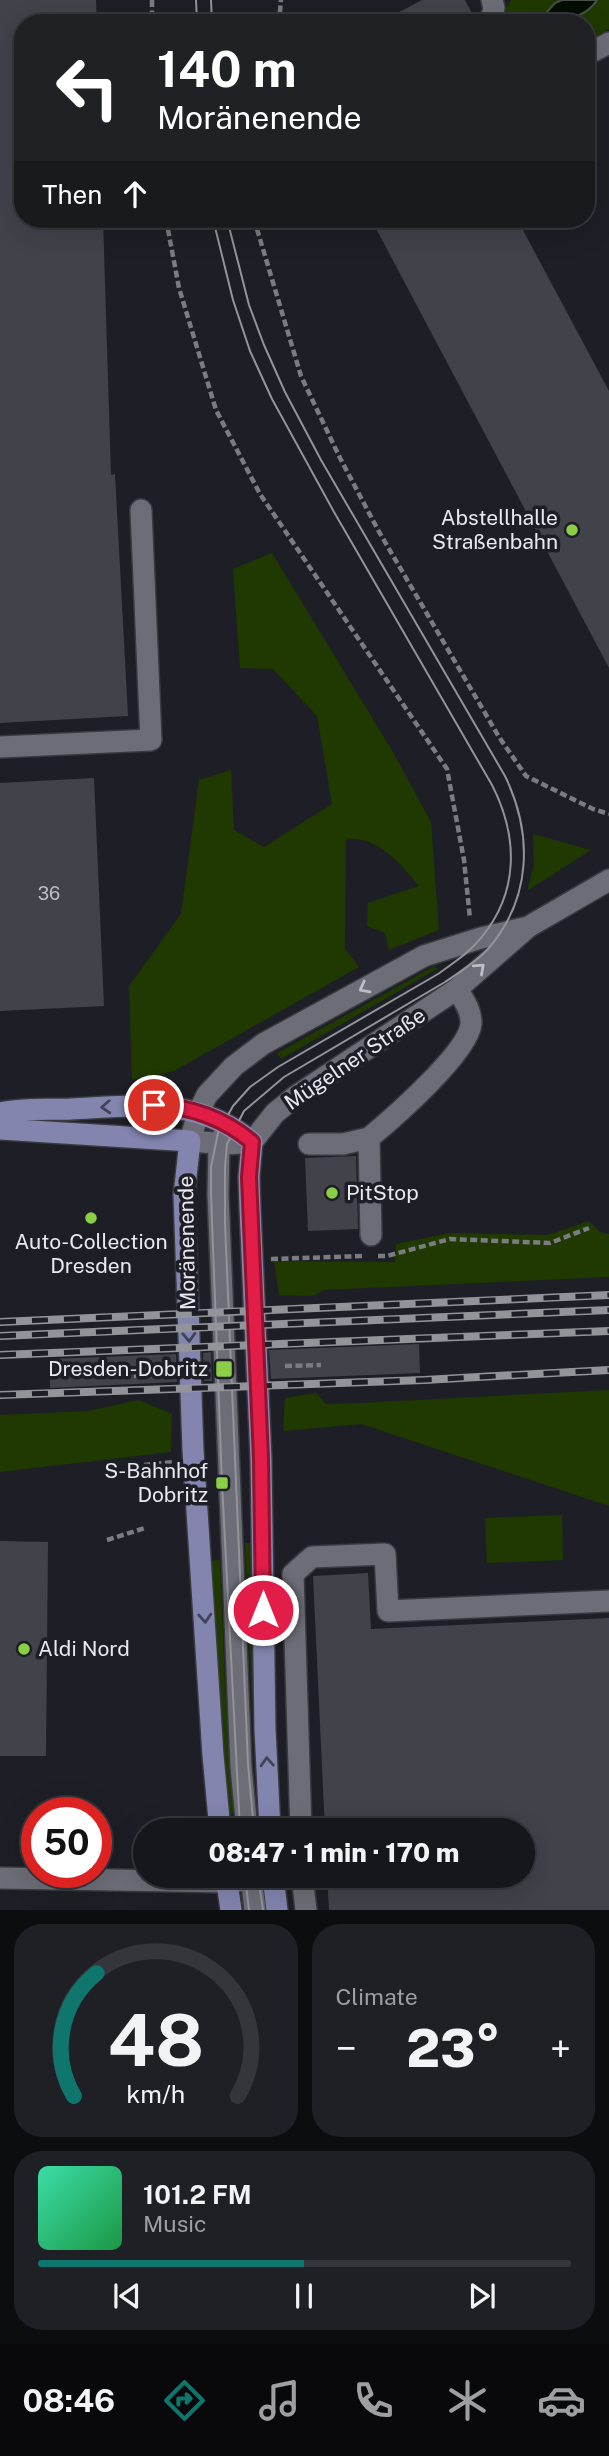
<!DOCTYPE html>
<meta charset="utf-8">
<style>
body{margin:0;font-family:"Public Sans",sans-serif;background:#1f2025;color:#f1f3f6;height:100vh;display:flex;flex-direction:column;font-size:26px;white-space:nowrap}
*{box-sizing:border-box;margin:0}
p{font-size:23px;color:#9e9fa3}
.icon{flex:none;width:38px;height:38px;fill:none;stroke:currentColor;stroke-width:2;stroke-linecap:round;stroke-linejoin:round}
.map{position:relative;height:1910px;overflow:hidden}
.side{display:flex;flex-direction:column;gap:14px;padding:14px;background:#0c0d0f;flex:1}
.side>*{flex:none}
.banner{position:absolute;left:14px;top:14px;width:581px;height:214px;border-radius:28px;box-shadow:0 7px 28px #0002,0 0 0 2px #35363b;background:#202124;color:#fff;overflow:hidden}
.speed{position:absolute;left:21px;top:1797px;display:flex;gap:14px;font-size:35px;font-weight:700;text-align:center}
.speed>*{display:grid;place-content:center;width:91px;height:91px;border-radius:50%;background:#16171c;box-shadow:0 7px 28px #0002,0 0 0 2px #35363b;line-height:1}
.speed .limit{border:10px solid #d22;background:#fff;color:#111}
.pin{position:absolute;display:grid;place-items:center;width:60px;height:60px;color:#fff;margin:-30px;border:4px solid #fff;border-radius:50%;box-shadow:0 2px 7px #0007}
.me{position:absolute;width:77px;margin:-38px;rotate:0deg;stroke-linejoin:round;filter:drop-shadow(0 0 5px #0008)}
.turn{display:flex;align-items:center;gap:24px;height:147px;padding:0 28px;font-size:32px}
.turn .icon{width:91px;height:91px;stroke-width:2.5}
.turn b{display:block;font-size:49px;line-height:60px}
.then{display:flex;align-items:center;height:66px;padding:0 28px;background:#0003;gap:14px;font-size:26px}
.big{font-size:52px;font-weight:800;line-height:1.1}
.side .widget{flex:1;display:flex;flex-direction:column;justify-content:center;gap:10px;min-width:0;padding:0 24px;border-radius:28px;background:#1f2025}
.side .dial{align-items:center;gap:0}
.dial svg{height:182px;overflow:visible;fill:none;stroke:#35363b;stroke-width:7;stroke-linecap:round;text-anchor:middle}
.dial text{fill:#f1f3f6;stroke:none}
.song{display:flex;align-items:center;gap:21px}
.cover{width:84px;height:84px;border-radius:10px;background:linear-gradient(135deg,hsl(160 70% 55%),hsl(140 70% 35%))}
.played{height:7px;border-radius:4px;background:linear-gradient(90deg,#0f766e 50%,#35363b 50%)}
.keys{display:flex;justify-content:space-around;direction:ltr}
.heat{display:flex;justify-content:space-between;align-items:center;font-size:38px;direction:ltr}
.side .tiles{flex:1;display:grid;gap:14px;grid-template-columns:1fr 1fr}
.widget:last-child{grid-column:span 2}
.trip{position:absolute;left:133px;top:1818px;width:402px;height:70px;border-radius:35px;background:#16171c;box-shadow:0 7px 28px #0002,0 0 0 2px #35363b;font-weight:800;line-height:70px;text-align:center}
.tabs{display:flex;height:112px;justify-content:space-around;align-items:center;background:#09090b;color:#9e9fa3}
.tabs .icon{width:49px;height:49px}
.tabs .current{color:#0f766e}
.tabs b{font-size:32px;color:#f1f3f6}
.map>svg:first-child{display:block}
.green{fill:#1f3900}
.water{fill:#020e00;stroke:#475048;stroke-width:2}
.building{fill:#41424a}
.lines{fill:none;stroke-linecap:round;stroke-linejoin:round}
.minor-casing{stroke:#393a40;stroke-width:24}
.major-casing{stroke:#393a40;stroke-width:24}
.path{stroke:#7b7c82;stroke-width:4.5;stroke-dasharray:7 3.5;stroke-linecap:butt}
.minor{stroke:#6c6d76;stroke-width:21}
.major{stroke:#8385af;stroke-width:21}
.tram{stroke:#93949a;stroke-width:2}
.rail-casing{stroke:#93949a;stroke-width:8}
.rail{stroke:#1e1f26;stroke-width:5;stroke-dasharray:16;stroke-linecap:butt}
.oneway{stroke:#bdbec5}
.oneway2{stroke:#414356}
.route-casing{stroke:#92132f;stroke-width:18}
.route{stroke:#e11d48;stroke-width:12}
.poi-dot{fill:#8ace47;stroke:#1e1f26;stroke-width:2.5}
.labels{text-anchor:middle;stroke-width:7;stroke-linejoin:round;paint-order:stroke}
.number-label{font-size:18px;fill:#bebfc6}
.poi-label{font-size:21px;fill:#e8e9ef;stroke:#1e1f26;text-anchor:end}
.street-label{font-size:21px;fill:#e8e9ef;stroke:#1e1f26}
</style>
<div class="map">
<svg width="609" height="1910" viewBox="0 0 609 1910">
<rect width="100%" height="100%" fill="#1e1f26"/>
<g class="green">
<path d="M511,0H562L555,3L537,23H498Z"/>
<path d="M597,0H609V29L586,41V23H560L593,7Z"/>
<path d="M272,553L393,752L431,822L439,930L389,950L385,933L367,926L368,903L419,886C401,864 377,835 346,839L345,948L359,967L174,1071L132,1080L129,986L181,914L199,780L231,770L234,830L264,847L332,804L317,716L273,669L240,668L233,569Z"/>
<path d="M533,834L591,850L527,891L534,865Z"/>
<path d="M435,966L437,969L281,1059L277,1053Z"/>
<path d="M589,1221L600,1232L609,1234V1277L324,1290L313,1296L279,1295L274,1261L395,1262L396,1244L449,1233L548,1235Z"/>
<path d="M609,1390V1506L361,1424L283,1431L285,1398L316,1393L326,1404L360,1403Z"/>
<path d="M138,1400L172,1414L171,1452L0,1472V1415L88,1411Z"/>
<path d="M562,1515L563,1560L487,1563L485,1518Z"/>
<path d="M245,1543H255L258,1797L255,1766Z"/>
<path d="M220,1560L225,1685L234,1812L230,1816L227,1815L207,1561Z"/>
</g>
<path class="water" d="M562,0H597C587,18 556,23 537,23L555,3Z"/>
<g class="building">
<path d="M0,0H96L97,23H23V219H103L111,475L115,474L128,716L0,723Z"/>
<path d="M422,0H465L477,23H379Z"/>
<path d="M371,219H517L609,391V668Z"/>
<path d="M94,778L104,1006L0,1011V783Z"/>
<path d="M356,1156L358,1229L308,1231L305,1158Z"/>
<path d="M419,1344L420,1373L271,1379L269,1350Z"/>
<path d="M211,1352L212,1381H204L203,1353Z"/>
<path d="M176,1354L177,1382L50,1388V1359Z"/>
<path d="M0,1541L48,1542L46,1756H0Z"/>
<path d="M368,1573L371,1629L609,1618V1910H329L327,1876H523V1830H325L313,1576Z"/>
</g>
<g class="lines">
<defs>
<g id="minor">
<path d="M490,23L494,8L492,0"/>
<path d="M586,55L609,43"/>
<path d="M0,747L151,740L141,510"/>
<path d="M528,927L481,938L424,956L263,1044L234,1066L207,1095L198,1113L190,1141L227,1144L252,1142L275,1113L296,1096L457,989L528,927L609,880"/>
<path d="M225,1133L219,1144L218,1194L241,1767L247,1830"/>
<path d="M309,1144H343L369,1138"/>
<path d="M371,1235L369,1138C392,1119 468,1053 471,1024C472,1011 463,999 457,989"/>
<path d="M301,1830L293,1574L312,1557L385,1554L388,1611L609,1601"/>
<path d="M251,1876L255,1910"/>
<path d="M302,1876L306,1910"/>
<path d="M0,1878L226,1882L273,1878"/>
</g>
<g id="major">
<path d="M0,1113C23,1108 48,1110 71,1109C136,1106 198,1096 252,1142L249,1177L250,1208L261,1459L265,1729L270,1830"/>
<path d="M0,1129L190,1141L184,1195L193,1450L213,1755L220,1830"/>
<path d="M226,1876L231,1910"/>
<path d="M273,1876L277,1910"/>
</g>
</defs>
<use href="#minor" class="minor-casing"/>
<use href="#major" class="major-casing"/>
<g class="path">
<path d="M152,0V23"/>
<path d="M279,23L281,0"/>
<path d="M166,219L179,288L216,410L260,494L447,769L464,860L470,919"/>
<path d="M254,219L301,376L340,458L378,530L499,737L526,776L593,809L609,814"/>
<path d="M378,1256H387L450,1239L550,1243L589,1228"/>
<path d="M271,1259L363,1256"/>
<path d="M285,1366L321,1365"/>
<path d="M134,1369L168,1367"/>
<path d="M134,1376L168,1374"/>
<path d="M144,1465L175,1462"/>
<path d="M107,1540L145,1528"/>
</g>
<use href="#minor" class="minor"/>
<use href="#major" class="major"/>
<g class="tram">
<path d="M196,0L197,23"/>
<path d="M211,0L212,23"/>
<path d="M213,219L233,300L250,351L272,399L334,512L492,785C518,836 520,892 480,939C469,953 453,963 438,974L278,1067L250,1087L233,1106L218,1133L211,1167V1194L222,1483L240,1830"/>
<path d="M227,219L249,305L264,345L285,392L321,460L505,776C533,834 532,898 488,949C476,962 460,972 445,982L284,1077L244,1111L227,1144L225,1166V1224L248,1764L254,1830"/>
<path d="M245,1876L249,1910"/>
<path d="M258,1876L263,1910"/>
</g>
<defs>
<g id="rail">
<path d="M0,1322L609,1295"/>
<path d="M0,1336L609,1310"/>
<path d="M0,1355L609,1331"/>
<path d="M0,1395L424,1380L609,1370"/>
</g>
</defs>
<use href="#rail" class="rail-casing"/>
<use href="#rail" class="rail"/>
</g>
<defs><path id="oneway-chevron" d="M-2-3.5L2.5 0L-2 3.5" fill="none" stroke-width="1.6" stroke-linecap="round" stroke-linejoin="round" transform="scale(1.75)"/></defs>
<g class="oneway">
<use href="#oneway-chevron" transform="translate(480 968) rotate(-42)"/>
<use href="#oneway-chevron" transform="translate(364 988) rotate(152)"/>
</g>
<g class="oneway2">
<use href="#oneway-chevron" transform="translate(106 1107) rotate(177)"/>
<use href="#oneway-chevron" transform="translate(189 1337) rotate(88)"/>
<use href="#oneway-chevron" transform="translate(205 1618) rotate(86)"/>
<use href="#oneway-chevron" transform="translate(267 1762) rotate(-93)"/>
</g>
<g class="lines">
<defs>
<path id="route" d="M154,1105C190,1106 225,1119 252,1142L249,1177L261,1459L263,1610"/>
</defs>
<use href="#route" class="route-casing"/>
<use href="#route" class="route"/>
</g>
<g class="poi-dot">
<circle cx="572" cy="530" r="7"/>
<circle cx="332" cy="1193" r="7"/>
<circle cx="91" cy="1218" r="7"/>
<rect x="215" y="1360" width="18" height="18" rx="3.5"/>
<rect x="215" y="1476" width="14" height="14" rx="3.5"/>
<circle cx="24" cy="1649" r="7"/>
</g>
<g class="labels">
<g class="number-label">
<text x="49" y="900">36</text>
</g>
<g class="poi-label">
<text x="558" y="525">Abstellhalle<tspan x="558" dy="24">Straßenbahn</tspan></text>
<text x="346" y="1200" text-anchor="start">PitStop</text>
<text x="91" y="1249" text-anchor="middle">Auto-Collection<tspan x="91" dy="24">Dresden</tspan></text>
<text x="208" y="1376">Dresden-Dobritz</text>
<text x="208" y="1478">S-Bahnhof<tspan x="208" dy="24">Dobritz</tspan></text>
<text x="38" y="1656" text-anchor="start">Aldi Nord</text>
</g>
<g class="street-label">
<text transform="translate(355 1059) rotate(-34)" y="7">Mügelner Straße</text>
<text transform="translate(187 1243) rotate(-91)" y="7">Moränenende</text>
</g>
</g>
</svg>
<div class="speed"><div class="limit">50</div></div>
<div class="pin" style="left:154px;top:1105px;background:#d93025"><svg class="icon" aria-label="arrive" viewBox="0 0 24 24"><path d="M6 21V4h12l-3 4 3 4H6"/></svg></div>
<svg class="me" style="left:263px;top:1610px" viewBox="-20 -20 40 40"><circle r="17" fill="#e11d48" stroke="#fff" stroke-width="3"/><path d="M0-11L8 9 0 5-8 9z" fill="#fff"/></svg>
<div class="trip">08:47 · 1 min · 170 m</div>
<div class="banner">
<div class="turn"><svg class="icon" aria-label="left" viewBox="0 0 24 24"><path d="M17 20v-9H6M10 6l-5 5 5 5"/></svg><div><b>140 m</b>Moränenende</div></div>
<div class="then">Then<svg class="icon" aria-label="ahead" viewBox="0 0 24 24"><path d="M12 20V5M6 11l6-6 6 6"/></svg></div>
</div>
</div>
<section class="side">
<div class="tiles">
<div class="widget dial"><svg viewBox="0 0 100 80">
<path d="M14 69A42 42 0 1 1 86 69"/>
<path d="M14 69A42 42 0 0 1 24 15" stroke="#0f766e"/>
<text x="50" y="56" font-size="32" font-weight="700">48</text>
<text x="50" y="72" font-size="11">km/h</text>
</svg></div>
<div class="widget"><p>Climate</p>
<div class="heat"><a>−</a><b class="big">23°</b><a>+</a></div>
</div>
<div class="widget">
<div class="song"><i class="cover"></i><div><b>101.2 FM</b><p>Music</p></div></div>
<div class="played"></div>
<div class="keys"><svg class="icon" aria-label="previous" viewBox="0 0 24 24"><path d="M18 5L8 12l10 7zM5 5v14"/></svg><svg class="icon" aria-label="pause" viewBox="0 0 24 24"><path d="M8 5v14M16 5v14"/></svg><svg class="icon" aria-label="next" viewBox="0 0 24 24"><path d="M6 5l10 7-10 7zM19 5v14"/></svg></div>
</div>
</div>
</section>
<nav class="tabs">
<b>08:46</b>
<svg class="icon current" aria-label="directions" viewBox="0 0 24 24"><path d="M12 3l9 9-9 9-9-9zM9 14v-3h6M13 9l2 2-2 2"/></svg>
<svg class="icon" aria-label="music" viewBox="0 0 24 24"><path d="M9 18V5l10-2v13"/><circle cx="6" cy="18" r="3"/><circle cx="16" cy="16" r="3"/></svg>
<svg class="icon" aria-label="phone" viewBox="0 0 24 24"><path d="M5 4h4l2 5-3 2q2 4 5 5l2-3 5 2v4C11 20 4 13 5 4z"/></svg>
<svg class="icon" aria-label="climate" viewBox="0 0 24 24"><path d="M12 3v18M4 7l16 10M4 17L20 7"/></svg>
<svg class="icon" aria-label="car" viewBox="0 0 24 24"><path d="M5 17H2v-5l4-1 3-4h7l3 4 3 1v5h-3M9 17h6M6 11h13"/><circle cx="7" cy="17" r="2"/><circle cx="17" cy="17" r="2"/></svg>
</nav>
